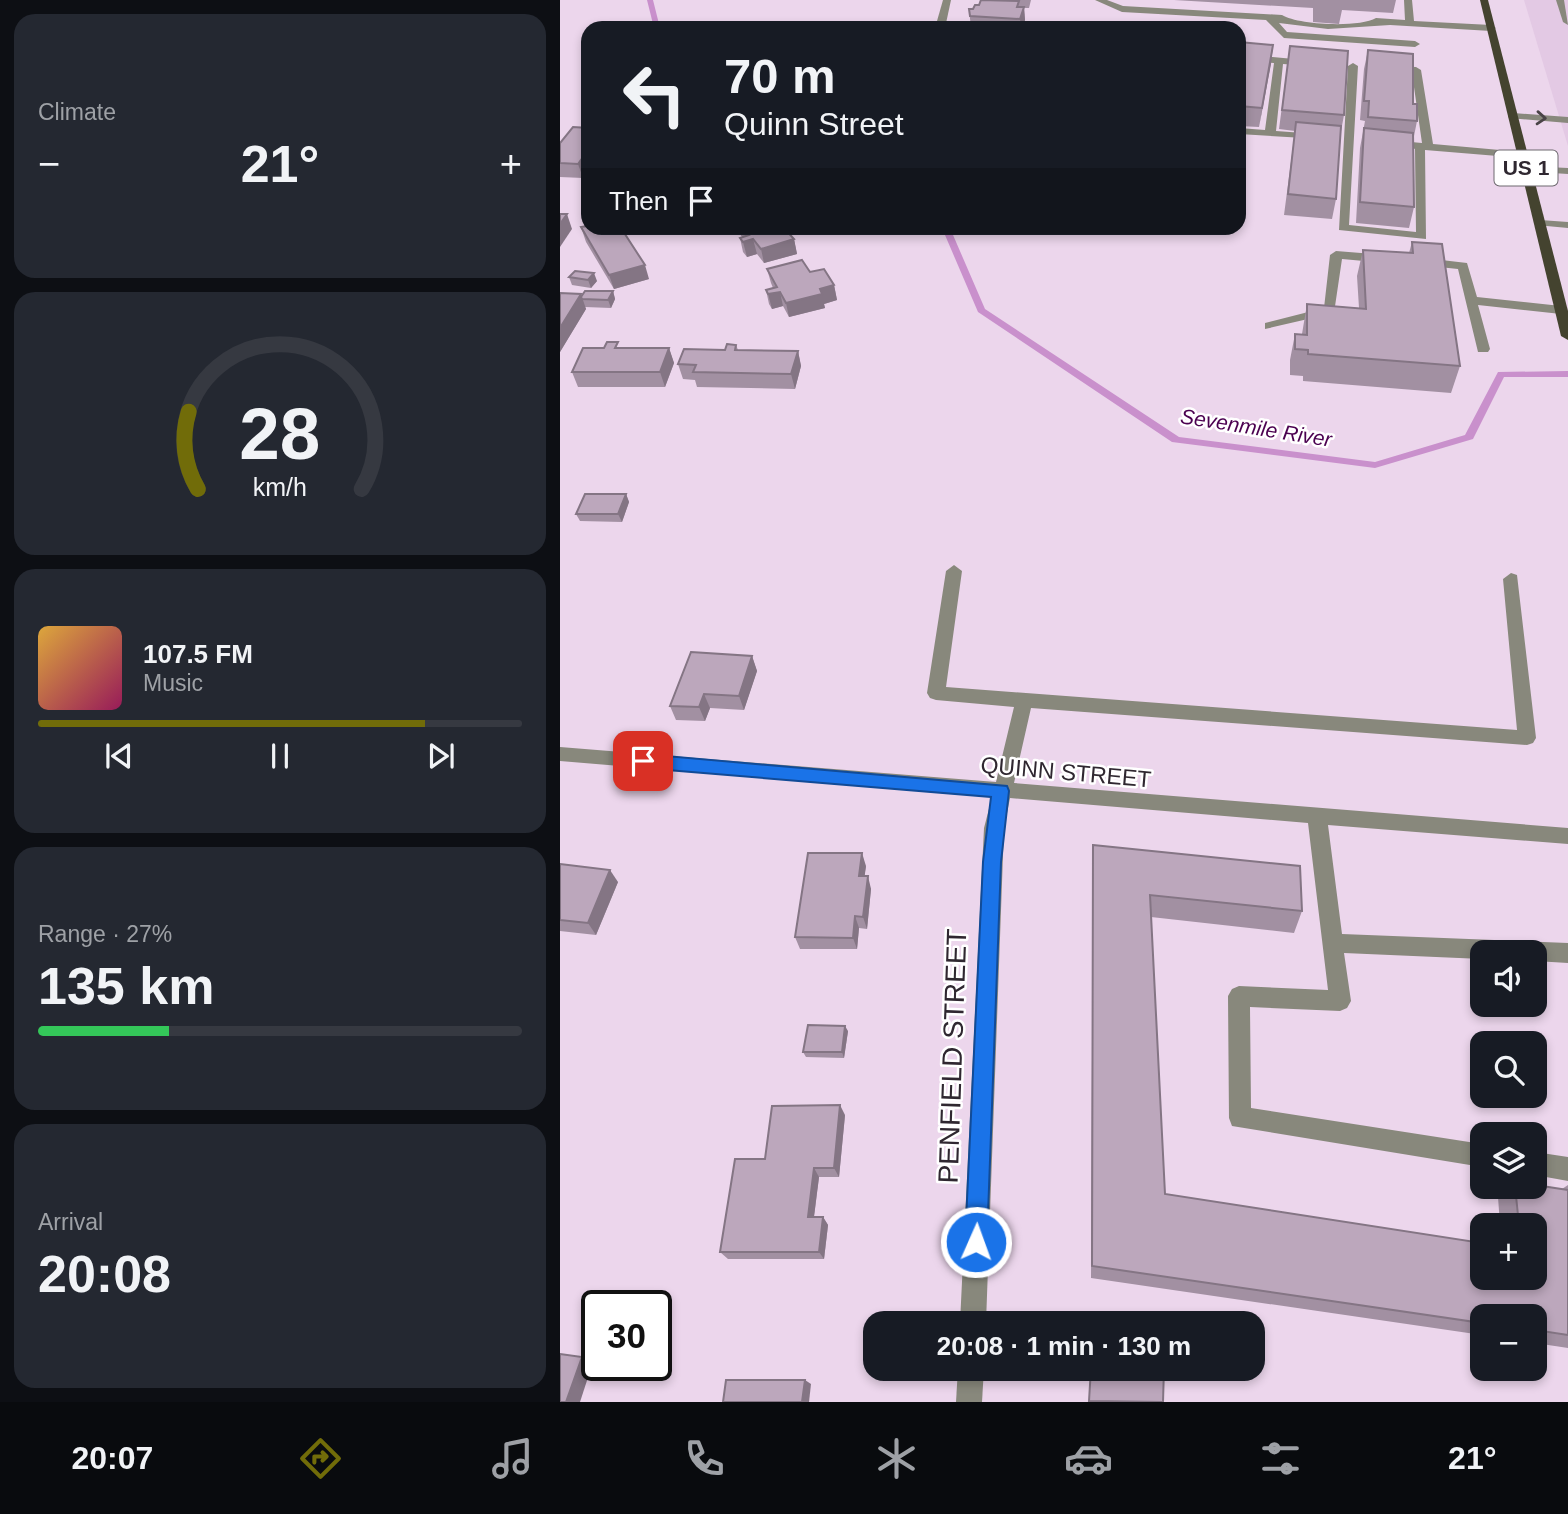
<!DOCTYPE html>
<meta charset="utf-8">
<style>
body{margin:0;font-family:Arial,sans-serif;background:#242831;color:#f1f3f6;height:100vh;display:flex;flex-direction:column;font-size:26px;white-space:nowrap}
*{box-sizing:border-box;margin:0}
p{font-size:23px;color:#9ea1a6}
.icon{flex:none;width:38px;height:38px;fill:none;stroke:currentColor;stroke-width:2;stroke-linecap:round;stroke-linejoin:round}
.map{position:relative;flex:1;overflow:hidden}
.sheet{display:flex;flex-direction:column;gap:14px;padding:14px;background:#0d0f14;width:560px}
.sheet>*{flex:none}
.top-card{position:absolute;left:21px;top:21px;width:665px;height:214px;border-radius:21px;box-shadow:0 4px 10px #0003;background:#171b24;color:#f1f3f6;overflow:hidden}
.controls{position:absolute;left:910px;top:940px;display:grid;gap:14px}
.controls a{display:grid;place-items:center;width:77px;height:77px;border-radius:14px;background:#171b24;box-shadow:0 4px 10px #0003;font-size:35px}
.speed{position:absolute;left:21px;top:1290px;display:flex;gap:14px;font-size:35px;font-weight:700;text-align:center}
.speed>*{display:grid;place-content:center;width:91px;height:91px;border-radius:50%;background:#171b24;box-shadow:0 4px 10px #0003;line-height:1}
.speed .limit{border:4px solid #111;border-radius:10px;background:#fff;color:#111}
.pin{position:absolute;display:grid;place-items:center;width:60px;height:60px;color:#fff;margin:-30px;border-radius:14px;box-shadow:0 4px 10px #0006}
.me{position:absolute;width:77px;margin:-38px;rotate:2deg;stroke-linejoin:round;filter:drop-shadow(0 0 5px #0008)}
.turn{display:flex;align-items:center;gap:24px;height:147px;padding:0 28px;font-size:32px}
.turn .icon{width:91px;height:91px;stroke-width:2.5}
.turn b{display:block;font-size:49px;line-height:60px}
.then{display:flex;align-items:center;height:66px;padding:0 28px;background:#0003;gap:14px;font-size:26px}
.big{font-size:52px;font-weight:600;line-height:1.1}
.sheet .tile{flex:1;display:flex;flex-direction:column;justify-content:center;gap:10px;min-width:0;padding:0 24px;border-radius:21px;background:#242831}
.sheet .dial{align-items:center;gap:0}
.dial svg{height:182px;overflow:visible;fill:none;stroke:#363941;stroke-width:7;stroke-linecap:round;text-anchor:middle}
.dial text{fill:#f1f3f6;stroke:none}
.song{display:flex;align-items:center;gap:21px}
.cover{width:84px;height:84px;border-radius:10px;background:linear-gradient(135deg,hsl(40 70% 55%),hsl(330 70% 35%))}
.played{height:7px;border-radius:4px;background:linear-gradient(90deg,#716c09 80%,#363941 80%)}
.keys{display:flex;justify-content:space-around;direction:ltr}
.heat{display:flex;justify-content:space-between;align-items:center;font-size:38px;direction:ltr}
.charge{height:10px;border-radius:5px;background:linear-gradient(90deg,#34c759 27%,#363941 0)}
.trip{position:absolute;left:303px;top:1311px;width:402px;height:70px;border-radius:21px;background:#171b24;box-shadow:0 4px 10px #0003;font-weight:600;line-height:70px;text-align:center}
.tabs{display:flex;height:112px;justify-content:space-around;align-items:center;background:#090b0e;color:#9ea1a6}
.tabs .icon{width:49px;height:49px}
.tabs .selected{color:#716c09}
.tabs b{font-size:32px;color:#f1f3f6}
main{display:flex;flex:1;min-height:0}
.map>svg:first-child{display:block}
.built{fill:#e3c9e4}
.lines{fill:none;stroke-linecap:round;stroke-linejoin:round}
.stream{fill:#c990cc;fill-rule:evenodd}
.minor{fill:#88887c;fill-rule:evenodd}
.major{fill:#44432f;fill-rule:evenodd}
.wall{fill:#a290a2}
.shaded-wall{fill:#847584}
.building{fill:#bca7bc;stroke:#847584;stroke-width:2}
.oneway{stroke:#4a4447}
.route{fill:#1a73e8;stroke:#114b97;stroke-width:2}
.labels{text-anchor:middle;stroke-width:5;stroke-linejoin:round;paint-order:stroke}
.shield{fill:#fff;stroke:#6d686e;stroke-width:2}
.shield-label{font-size:21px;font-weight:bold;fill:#2f2730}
.far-water-label{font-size:21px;font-style:italic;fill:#4b0150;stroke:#fff}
.street-label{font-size:23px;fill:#2f2730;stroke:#fff}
.near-street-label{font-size:28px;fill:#2f2730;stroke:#fff}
</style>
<main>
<section class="sheet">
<div class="tile"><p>Climate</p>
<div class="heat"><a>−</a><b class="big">21°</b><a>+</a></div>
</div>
<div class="tile dial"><svg viewBox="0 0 100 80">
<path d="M14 69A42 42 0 1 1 86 69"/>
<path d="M14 69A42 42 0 0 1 10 35" stroke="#716c09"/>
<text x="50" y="56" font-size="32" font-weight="700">28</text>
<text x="50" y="72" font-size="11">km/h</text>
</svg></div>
<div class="tile">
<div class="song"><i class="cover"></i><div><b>107.5 FM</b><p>Music</p></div></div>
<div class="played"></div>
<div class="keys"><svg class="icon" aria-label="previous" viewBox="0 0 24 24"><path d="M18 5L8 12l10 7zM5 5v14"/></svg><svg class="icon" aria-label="pause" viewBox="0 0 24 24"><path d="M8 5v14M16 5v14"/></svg><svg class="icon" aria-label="next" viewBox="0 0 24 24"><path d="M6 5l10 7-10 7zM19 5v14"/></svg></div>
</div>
<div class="tile"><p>Range · 27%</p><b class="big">135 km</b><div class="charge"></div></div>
<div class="tile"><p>Arrival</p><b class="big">20:08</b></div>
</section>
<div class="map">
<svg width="1008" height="1402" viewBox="0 0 1008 1402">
<rect width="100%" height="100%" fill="#ecd6ec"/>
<path class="built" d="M964,0H1008V146Z"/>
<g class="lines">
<g class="stream">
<path d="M87,0H93L100,28H94Z"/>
<path d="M382,228H390L425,309L619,437L815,462L905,435L938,372L1008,371V377H944L913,439L815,468L612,442L418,312Z"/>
</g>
<g class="minor">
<path d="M383,0H391L385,28H375Z"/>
<path d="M535,0H547L563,6L722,15C738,25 799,28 816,18L845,20L844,0H852L854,21L931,25L936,28L931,31L830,25L768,29L719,23L727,32L855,41L860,44L855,47L724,38L706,20L562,12Z"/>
<path d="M996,0H1004L1008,25L1003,22Z"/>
<path d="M679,54L755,61V65L752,66L723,64L716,131L757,134L762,137L761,139L679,134V128L705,130L714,63L679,60Z"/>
<path d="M793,63L798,66L789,225L856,232L855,149L846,145L851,142L862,143L852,73L826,70V66L856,67L861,70L873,144L962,152L967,155L962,158L865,150L866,239L779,230L788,66Z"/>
<path d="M953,113L1008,117V123L949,118L948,116Z"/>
<path d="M966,166L1008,168V174L962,171L961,169Z"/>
<path d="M980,220L1008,222V228L976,225V221Z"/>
<path d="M776,251L826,255L832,259L826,263L782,259L774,313L705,329V323L764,308L770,255Z"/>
<path d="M864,258L907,263L917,297L1001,306L1007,310L1001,314L918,305L930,349L928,352H918L898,269L860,265V259Z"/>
<path d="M394,565L402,571L386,687L957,730L943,579L951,573L957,575L976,738L973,743L967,745L471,708L454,783L1008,828V844L768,825L782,934L1008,943V963L975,961V952H922V959L784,953L791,1001L787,1008L780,1011L690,1007L691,1108L922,1144V1167L672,1126L669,1118L668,996L672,989L679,986L768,990L748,823L450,798L444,828L426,1323H400L424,828L432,797L0,761V747L436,782L454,707L376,700L370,698L367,693L386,571Z"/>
<path d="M975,1152L1008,1157V1181L975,1175Z"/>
<path d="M398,1368H424L422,1402H396Z"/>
</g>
<path class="major" d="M920,0H928L1008,311V340L1001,336Z"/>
</g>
<g class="wall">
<path d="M420,0H471L469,8H464L465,20L463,28H411L409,9H413L419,5Z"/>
<path d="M614,0H836L833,13L782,10L779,24L753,22V8Z"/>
<path d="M679,42L713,45L699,127L679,126Z"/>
<path d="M730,46L784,115L781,131L776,199L772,219L724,215L735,131L719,129Z"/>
<path d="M808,50L853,104L857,121L854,136V207L849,228L796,223L800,148L805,121L800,120L804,69Z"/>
<path d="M28,128L23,178L0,177V143Z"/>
<path d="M21,227L89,279L54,289L26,242Z"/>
<path d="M179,228H224L234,239L237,254L204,263L197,254L187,257L183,252L180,238L182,237L180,234Z"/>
<path d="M852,242L900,366L891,393L743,381V376L730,375V360L735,334H742L747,304L799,308L797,276L803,250L849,253Z"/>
<path d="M207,269L250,272L274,285L277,300L264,304L265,308L229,317L223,306L212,309L209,304L206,290L213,288L211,283Z"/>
<path d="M9,277L37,281L31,288L12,285Z"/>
<path d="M53,291L55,299L51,308L25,307L26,309L0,352V293L21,297Z"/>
<path d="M176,345L178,350L238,351L241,366L235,389L137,387L135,380L123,379L118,364L165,350Z"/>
<path d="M60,348H109L114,363L105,387H18L12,372Z"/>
<path d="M66,494L69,502L62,522L20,521L16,514Z"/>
<path d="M192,656L197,671L184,710L150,708L145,721L116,720L110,706Z"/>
<path d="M533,845L742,911L734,933L591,917L605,1194L975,1278V1225H940L938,1197L950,1186H975L1002,1189L1008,1185V1348L975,1343V1316H922V1335L531,1278Z"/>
<path d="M0,864L58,882L36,935L0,931Z"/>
<path d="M306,866L304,876L311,889L307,929L299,928L297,949H240L235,937Z"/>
<path d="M288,1031L284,1058L246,1057L243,1052Z"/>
<path d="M285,1115L279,1177H259L254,1217H263L268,1225L264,1259H168L160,1252L205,1159Z"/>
</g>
<g class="shaded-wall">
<path d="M464,7L465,20L462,28H461L460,19Z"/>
<path d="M713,45L711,64L699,127L702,108Z"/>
<path d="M28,150V171L23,178L18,164Z"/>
<path d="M7,214L12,229L0,247V224Z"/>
<path d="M193,239L197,254L187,257L183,242Z"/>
<path d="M234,239L237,254L204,263L201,249Z"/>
<path d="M85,265L89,279L54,289L49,275Z"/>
<path d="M34,273L37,281L31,288L28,280Z"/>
<path d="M274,285L277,300L264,304L265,308L229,317L226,303L260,289Z"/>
<path d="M53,291L55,299L51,308L48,300Z"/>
<path d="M220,292L223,306L212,309L208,294Z"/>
<path d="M21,294L26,309L0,352V328Z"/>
<path d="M109,348L114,363L105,387L100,372Z"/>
<path d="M238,351L241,366L235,389L231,374Z"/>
<path d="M66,494L69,502L62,522L58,514Z"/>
<path d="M192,656L197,671L184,710L179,696Z"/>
<path d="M144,694L150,708L145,721L139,707Z"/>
<path d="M302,853L306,866L303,889L299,876Z"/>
<path d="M50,870L58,882L36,935L28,923Z"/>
<path d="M308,876L311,889L307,929L303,917Z"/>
<path d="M295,916L299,928L297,949L293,938Z"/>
<path d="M285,1026L288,1031L284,1058L282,1052Z"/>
<path d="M280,1105L285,1115L279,1177L274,1168Z"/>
<path d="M254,1168L259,1177L253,1224L248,1217Z"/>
<path d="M263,1217L268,1225L264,1259L259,1252Z"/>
<path d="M22,1357L33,1362L20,1402H6Z"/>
<path d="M245,1380L251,1384L249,1402H242Z"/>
</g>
<g class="building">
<path d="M421,0L459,1L457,7H464L460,19L410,16L409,9H413L415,5H419Z"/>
<path d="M415,25L463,26L462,28H413Z"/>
<path d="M679,42L713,45L702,108L679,106Z"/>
<path d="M730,46L788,51L784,115L722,110Z"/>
<path d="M808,50L853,54V104H857V121L808,117L809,101H804Z"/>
<path d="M736,122L781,126L776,199L728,194Z"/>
<path d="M13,127L28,128V150L18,164L0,163V143Z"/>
<path d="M804,128L853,133L854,207L800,202Z"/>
<path d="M0,214H7L0,224Z"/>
<path d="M28,226V228H61L85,265L49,275L21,227Z"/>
<path d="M183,228H224L234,239L201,249L193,239L183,242L180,238L189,235Z"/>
<path d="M852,242L882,244L900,366L748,354V350L735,349V334L747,335V304L806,309L803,250L853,253Z"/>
<path d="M242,260L250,272L264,269L274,285L260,289L262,294L226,303L220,292L208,294L206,290L217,287L207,269Z"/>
<path d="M15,271L34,273L28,280L9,277Z"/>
<path d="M25,291H53L48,300L22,299L21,297Z"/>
<path d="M0,293L21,294L0,328Z"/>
<path d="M47,342H58L55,348H109L100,372H12L23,348H44Z"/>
<path d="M167,344L176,345L175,350L238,351L231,374L133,372L136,365L118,364L124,349L165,350Z"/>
<path d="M25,494H66L58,514H16Z"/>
<path d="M131,652L192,656L179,696L144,694L139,707L110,706Z"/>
<path d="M533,845L740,866L742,911L590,895L605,1194L922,1243V1278H975V1225H959L955,1186H975V1185L1008,1190V1335L975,1330V1316H922V1323L532,1266Z"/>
<path d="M248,853H302L299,876H308L303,917L295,916L293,938L235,937Z"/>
<path d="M0,864L50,870L28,923L0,920Z"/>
<path d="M248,1025L285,1026L282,1052H243Z"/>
<path d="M280,1105L274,1168H254L248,1217H263L259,1252H160L175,1159H205L212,1106Z"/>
<path d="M0,1354L22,1357L6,1402H0Z"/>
<path d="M531,1368H604L603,1402L529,1401Z"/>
<path d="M166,1380H245L242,1402H163Z"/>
</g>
<defs><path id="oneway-chevron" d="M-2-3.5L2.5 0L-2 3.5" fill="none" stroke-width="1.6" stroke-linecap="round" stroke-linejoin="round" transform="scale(1.75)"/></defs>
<use class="oneway" href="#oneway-chevron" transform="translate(981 118) rotate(4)"/>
<path class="route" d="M83,754L447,786L449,791L441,862L427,1242L424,1250L416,1253L408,1250L405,1242L423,862L431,797L83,768L74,761Z"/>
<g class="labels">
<rect class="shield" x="934.5" y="150.5" width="63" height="35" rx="5"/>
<g class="shield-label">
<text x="966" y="175">US 1</text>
</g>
<g class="far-water-label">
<text transform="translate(696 428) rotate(9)" y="7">Sevenmile River</text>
</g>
<g class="street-label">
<text transform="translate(506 772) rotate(5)" y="8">QUINN STREET</text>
</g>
<g class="near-street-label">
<text transform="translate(392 1056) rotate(-88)" y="10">PENFIELD STREET</text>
</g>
</g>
</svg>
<div class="controls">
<a><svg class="icon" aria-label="sound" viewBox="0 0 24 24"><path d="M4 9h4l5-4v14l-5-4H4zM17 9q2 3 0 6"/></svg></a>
<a><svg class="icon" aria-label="search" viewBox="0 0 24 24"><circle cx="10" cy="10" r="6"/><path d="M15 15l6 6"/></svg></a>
<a><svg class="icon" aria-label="layers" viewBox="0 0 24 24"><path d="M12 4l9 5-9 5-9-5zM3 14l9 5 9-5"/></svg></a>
<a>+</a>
<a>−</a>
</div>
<div class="speed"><div class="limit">30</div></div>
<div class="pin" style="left:83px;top:761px;background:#d93025"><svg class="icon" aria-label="arrive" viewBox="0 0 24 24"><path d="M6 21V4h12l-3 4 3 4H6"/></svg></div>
<svg class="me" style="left:416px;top:1242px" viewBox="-20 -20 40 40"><circle r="17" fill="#1a73e8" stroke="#fff" stroke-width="3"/><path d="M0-11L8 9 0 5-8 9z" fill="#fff"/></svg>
<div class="trip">20:08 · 1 min · 130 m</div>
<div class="top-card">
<div class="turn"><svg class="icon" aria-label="left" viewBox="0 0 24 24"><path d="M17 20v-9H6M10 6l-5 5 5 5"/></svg><div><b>70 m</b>Quinn Street</div></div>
<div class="then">Then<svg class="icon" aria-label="arrive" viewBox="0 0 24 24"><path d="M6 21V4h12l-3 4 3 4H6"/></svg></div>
</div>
</div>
</main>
<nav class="tabs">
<b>20:07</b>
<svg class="icon selected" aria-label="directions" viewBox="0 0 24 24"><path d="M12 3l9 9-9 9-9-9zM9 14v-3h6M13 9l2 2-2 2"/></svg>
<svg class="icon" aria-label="music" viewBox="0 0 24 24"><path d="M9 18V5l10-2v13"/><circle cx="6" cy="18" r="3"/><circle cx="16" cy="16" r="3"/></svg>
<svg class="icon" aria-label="phone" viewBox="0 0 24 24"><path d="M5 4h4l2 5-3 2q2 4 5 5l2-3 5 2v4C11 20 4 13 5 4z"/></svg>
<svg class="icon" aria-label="climate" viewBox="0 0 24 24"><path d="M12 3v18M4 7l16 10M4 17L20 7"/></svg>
<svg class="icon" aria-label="car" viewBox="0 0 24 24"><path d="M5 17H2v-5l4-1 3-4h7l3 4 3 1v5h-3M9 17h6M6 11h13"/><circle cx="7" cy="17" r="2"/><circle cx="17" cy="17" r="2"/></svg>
<svg class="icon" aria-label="filters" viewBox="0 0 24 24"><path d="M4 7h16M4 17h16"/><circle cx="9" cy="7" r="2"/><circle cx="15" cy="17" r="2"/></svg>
<b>21°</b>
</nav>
